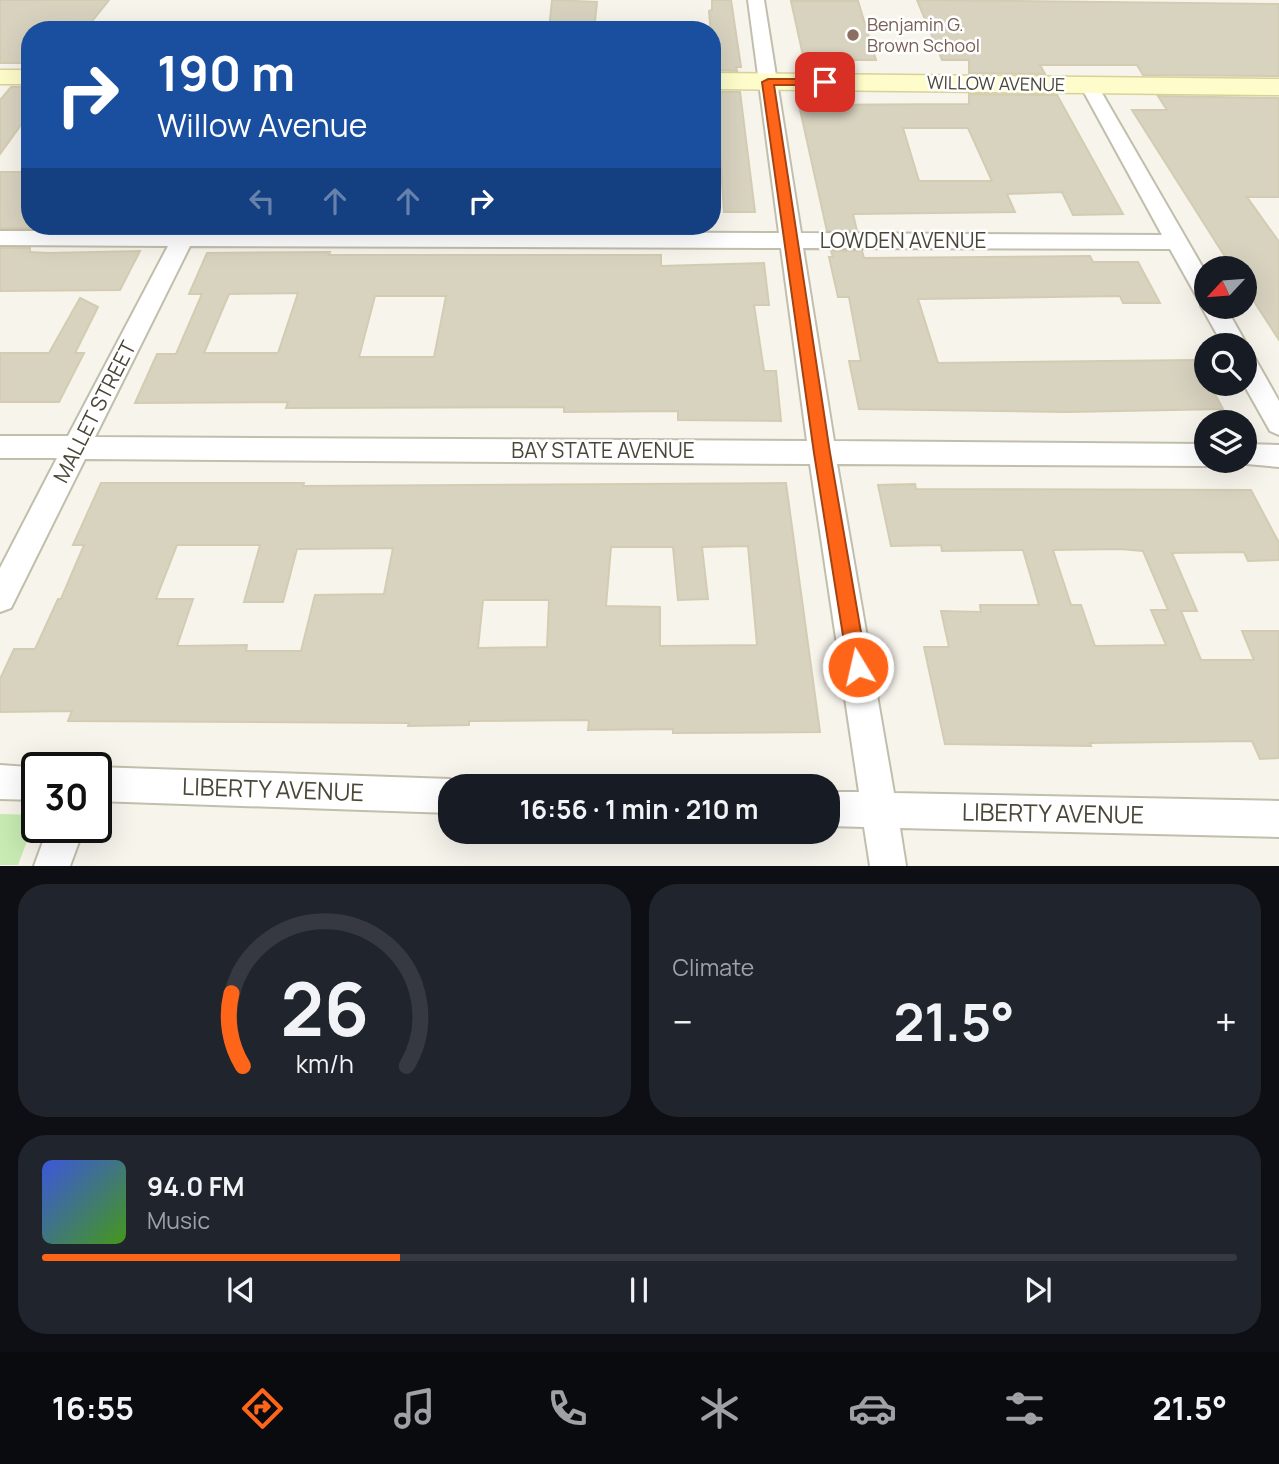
<!DOCTYPE html>
<meta charset="utf-8">
<style>
body{margin:0;font-family:Manrope,sans-serif;background:#20242c;color:#f1f3f6;height:100vh;display:flex;flex-direction:column;font-size:26px;white-space:nowrap}
*{box-sizing:border-box;margin:0}
p{font-size:23px;color:#9ea1a6}
.icon{flex:none;width:38px;height:38px;fill:none;stroke:currentColor;stroke-width:2;stroke-linecap:round;stroke-linejoin:round}
.map{position:relative;height:866px;overflow:hidden}
.side{display:flex;flex-direction:column;gap:18px;padding:18px;background:#0d0f14;flex:1}
.side>*{flex:none}
.banner{position:absolute;left:21px;top:21px;width:700px;height:214px;border-radius:28px;box-shadow:0 7px 28px #0002;background:#1a4fa0;color:#fff;overflow:hidden}
.needle{width:46px;rotate:244deg}
.buttons{position:absolute;left:1194px;top:256px;display:grid;gap:14px}
.buttons a{display:grid;place-items:center;width:63px;height:63px;border-radius:50%;background:#171b24;box-shadow:0 7px 28px #0002;font-size:35px}
.speed{position:absolute;left:21px;top:752px;display:flex;gap:14px;font-size:35px;font-weight:700;text-align:center}
.speed>*{display:grid;place-content:center;width:91px;height:91px;border-radius:50%;background:#171b24;box-shadow:0 7px 28px #0002;line-height:1}
.speed .limit{border:4px solid #111;border-radius:10px;background:#fff;color:#111}
.pin{position:absolute;display:grid;place-items:center;width:60px;height:60px;color:#fff;margin:-30px;border-radius:14px;box-shadow:0 4px 10px #0006}
.me{position:absolute;width:77px;margin:-38px;rotate:351deg;stroke-linejoin:round;filter:drop-shadow(0 0 5px #0008)}
.turn{display:flex;align-items:center;gap:24px;height:147px;padding:0 21px;font-size:32px}
.turn .icon{width:91px;height:91px;stroke-width:2.5}
.turn b{display:block;font-size:49px;line-height:60px}
.lanes{display:flex;align-items:center;height:66px;padding:0 21px;background:#0003;justify-content:center;gap:35px;direction:ltr}
.lanes .off{opacity:.35}
.big{font-size:52px;font-weight:700;line-height:1.1}
.side .tile{flex:1;display:flex;flex-direction:column;justify-content:center;gap:10px;min-width:0;padding:0 24px;border-radius:28px;background:#20242c}
.side .dial{align-items:center;gap:0}
.dial svg{height:182px;overflow:visible;fill:none;stroke:#363941;stroke-width:7;stroke-linecap:round;text-anchor:middle}
.dial text{fill:#f1f3f6;stroke:none}
.song{display:flex;align-items:center;gap:21px}
.cover{width:84px;height:84px;border-radius:10px;background:linear-gradient(135deg,hsl(230 70% 55%),hsl(100 70% 35%))}
.played{height:7px;border-radius:4px;background:linear-gradient(90deg,#ff6518 30%,#363941 30%)}
.keys{display:flex;justify-content:space-around;direction:ltr}
.heat{display:flex;justify-content:space-between;align-items:center;font-size:38px;direction:ltr}
.side .tiles{flex:1;display:grid;gap:18px;grid-template-columns:1fr 1fr}
.tile:last-child{grid-column:span 2}
.trip{position:absolute;left:438px;top:774px;width:402px;height:70px;border-radius:28px;background:#171b24;box-shadow:0 7px 28px #0002;font-weight:700;line-height:70px;text-align:center}
.menu{display:flex;height:112px;justify-content:space-around;align-items:center;background:#090b0e;color:#9ea1a6}
.menu .icon{width:49px;height:49px}
.menu .selected{color:#ff6518}
.menu b{font-size:32px;color:#f1f3f6}
.map>svg:first-child{display:block}
.green{fill:#c7ebb2}
.building{fill:#d8d3bf;stroke:#d3ccb2;stroke-width:2;fill-rule:evenodd}
.lines{fill:none;stroke-linecap:round;stroke-linejoin:round}
.street-casing{stroke:#c2beac;stroke-width:4}
.secondary-casing{stroke:#d7d299;stroke-width:3}
.street{fill:#fff;fill-rule:evenodd}
.secondary{fill:#fffccb;fill-rule:evenodd}
.route{fill:#ff6518;stroke:#a64210;stroke-width:2}
.education-dot{fill:#8d6e63;stroke:#fff;stroke-width:2.5}
.labels{text-anchor:middle;stroke-width:5;stroke-linejoin:round;paint-order:stroke}
.far-education-label{font-size:18px;fill:#785e54;stroke:#fff;text-anchor:start}
.far-street-label{font-size:18px;fill:#4a4738;stroke:#fff}
.street-label{font-size:21px;fill:#4a4738;stroke:#fff}
.near-street-label{font-size:24px;fill:#4a4738;stroke:#fff}
</style>
<div class="map">
<svg width="1279" height="866" viewBox="0 0 1279 866">
<rect width="100%" height="100%" fill="#f6f4eb"/>
<path class="green" d="M0,814L37,815L18,865H0Z"/>
<g class="building">
<path d="M0,0H109L85,30H30V67H26L30,63H0Z"/>
<path d="M552,0L597,2L594,30H549Z"/>
<path d="M712,0H731L741,67H736L737,71L714,70L709,11L712,10Z"/>
<path d="M917,0L1279,4V76L1143,75L1137,65H1040L1045,74L969,73V60H942Z"/>
<path d="M791,1H858L876,60H804Z"/>
<path d="M11,87H30V125H21L0,154V100Z"/>
<path d="M716,92H740L755,212H724Z"/>
<path d="M969,94L1057,95L1123,214L1073,215L1062,192L1007,194L1015,212L853,214L857,231H827L799,105L969,104ZM903,128H968L992,181H919Z"/>
<path d="M1158,96L1279,98V197H1247L1279,242V340L1244,286V265L1231,266L1132,110H1167Z"/>
<rect x="0" y="172" width="30" height="56"/>
<path d="M0,248H30V252L48,253L140,251L120,290L0,291Z"/>
<path d="M831,251H862L864,258L1090,256L1093,262H1138L1160,303H1123L1120,296L918,299L938,363L1197,360L1206,383H1209L1223,409L1066,412L859,409L849,361H861L849,297H838L829,257H833Z"/>
<path d="M330,252L329,255H661V266L764,263L769,305H754L764,371H776L781,421L678,420V411L564,412V407L286,408L288,402L135,403L157,354H176L202,294H189L207,253ZM298,293L278,353H204L229,294ZM375,296H446L434,357H359Z"/>
<path d="M80,298L98,307L75,353H84L59,402H0V353H49Z"/>
<path d="M101,483H304L303,486L786,483L820,732L673,733V729L588,730L589,720L469,721V725L408,726L409,723L68,721L72,711L0,712V679L14,649H35L58,599H61L84,545H73ZM177,545H260L244,602H283L297,549L393,548L384,594L315,595L301,651H246L247,645L177,646L193,599H156ZM748,546L757,645L660,646V607L606,606L611,547H673L678,600L708,599L702,547ZM483,600H549L547,647L478,648Z"/>
<path d="M915,484L916,489L1251,490L1279,543V560L1248,561L1244,552L1172,553L1197,611H1181L1201,660H1254L1242,631H1279V758L1260,759L1252,741L1090,743L1091,746L945,744L924,647H949L941,611L981,612L980,605H1039L1023,550L942,551L941,545L891,546L878,485ZM1120,549L1143,551L1168,610H1151L1166,645L1095,646L1081,605H1071L1053,550Z"/>
</g>
<g class="lines">
<defs>
<g id="street">
<path d="M748,0H764L801,233L1162,235L1080,85L1083,81H1095L1206,273V306H1225L1247,345L1244,350V345H1223L1201,306L1204,301L1198,299L1170,249L803,248L834,441L1206,444V460H1217L1206,466L837,464L894,793L1279,801V837L900,828L906,866H870L864,827L828,826V792H859L810,464L85,459L11,608L0,612V568L57,458H0V436H68L168,246L0,245V231H176L178,226H200L197,231L779,233ZM190,246L781,248L807,441L95,437Z"/>
<path d="M1244,353L1253,355L1279,401V435L1270,431L1243,383Z"/>
<path d="M1244,444L1279,445V467L1235,463L1233,460H1244Z"/>
<path d="M0,765L43,768H37V800L0,799Z"/>
<path d="M96,767L450,779L463,786H450V813L96,801V768H92Z"/>
<path d="M48,828H84L70,866H34Z"/>
</g>
<g id="secondary">
<rect x="0" y="70" width="30" height="14"/>
<path d="M712,73L1279,79V95L712,89Z"/>
</g>
</defs>
<use href="#street" class="street-casing"/>
<use href="#secondary" class="secondary-casing"/>
<use href="#street" class="street"/>
<use href="#secondary" class="secondary"/>
</g>
<path class="route" d="M825,79L829,80V85H774L830,453L867,667L864,674L858,677L851,674L848,667L814,453L762,82L768,79Z"/>
<circle class="education-dot" cx="853" cy="35" r="7"/>
<g class="labels">
<g class="far-education-label">
<text x="867" y="31">Benjamin G.<tspan x="867" dy="21">Brown School</tspan></text>
</g>
<g class="far-street-label">
<text transform="translate(996 84) rotate(1)" y="6">WILLOW AVENUE</text>
</g>
<g class="street-label">
<text x="903" y="248">LOWDEN AVENUE</text>
<text transform="translate(95 412) rotate(-63)" y="7">MALLET STREET</text>
<text x="603" y="458">BAY STATE AVENUE</text>
</g>
<g class="near-street-label">
<text transform="translate(273 790) rotate(2)" y="8">LIBERTY AVENUE</text>
<text transform="translate(1053 814) rotate(1)" y="8">LIBERTY AVENUE</text>
</g>
</g>
</svg>
<div class="buttons">
<a><svg class="needle" viewBox="-14 -14 28 28"><path d="M0-13l5 13h-10z" fill="#e53935"/><path d="M0 13l5-13h-10z" fill="#9ea1a6"/></svg></a>
<a><svg class="icon" aria-label="search" viewBox="0 0 24 24"><circle cx="10" cy="10" r="6"/><path d="M15 15l6 6"/></svg></a>
<a><svg class="icon" aria-label="layers" viewBox="0 0 24 24"><path d="M12 4l9 5-9 5-9-5zM3 14l9 5 9-5"/></svg></a>
</div>
<div class="speed"><div class="limit">30</div></div>
<div class="pin" style="left:825px;top:82px;background:#d93025"><svg class="icon" aria-label="arrive" viewBox="0 0 24 24"><path d="M6 21V4h12l-3 4 3 4H6"/></svg></div>
<svg class="me" style="left:858px;top:667px" viewBox="-20 -20 40 40"><circle r="17" fill="#ff6518" stroke="#fff" stroke-width="3"/><path d="M0-11L8 9 0 5-8 9z" fill="#fff"/></svg>
<div class="trip">16:56 · 1 min · 210 m</div>
<div class="banner">
<div class="turn"><svg class="icon" aria-label="right" viewBox="0 0 24 24"><path d="M7 20v-9h11M14 6l5 5-5 5"/></svg><div><b>190 m</b>Willow Avenue</div></div>
<div class="lanes"><svg class="icon off" aria-label="left" viewBox="0 0 24 24"><path d="M17 20v-9H6M10 6l-5 5 5 5"/></svg><svg class="icon off" aria-label="ahead" viewBox="0 0 24 24"><path d="M12 20V5M6 11l6-6 6 6"/></svg><svg class="icon off" aria-label="ahead" viewBox="0 0 24 24"><path d="M12 20V5M6 11l6-6 6 6"/></svg><svg class="icon" aria-label="right" viewBox="0 0 24 24"><path d="M7 20v-9h11M14 6l5 5-5 5"/></svg></div>
</div>
</div>
<section class="side">
<div class="tiles">
<div class="tile dial"><svg viewBox="0 0 100 80">
<path d="M14 69A42 42 0 1 1 86 69"/>
<path d="M14 69A42 42 0 0 1 9 37" stroke="#ff6518"/>
<text x="50" y="56" font-size="32" font-weight="700">26</text>
<text x="50" y="72" font-size="11">km/h</text>
</svg></div>
<div class="tile"><p>Climate</p>
<div class="heat"><a>−</a><b class="big">21.5°</b><a>+</a></div>
</div>
<div class="tile">
<div class="song"><i class="cover"></i><div><b>94.0 FM</b><p>Music</p></div></div>
<div class="played"></div>
<div class="keys"><svg class="icon" aria-label="previous" viewBox="0 0 24 24"><path d="M18 5L8 12l10 7zM5 5v14"/></svg><svg class="icon" aria-label="pause" viewBox="0 0 24 24"><path d="M8 5v14M16 5v14"/></svg><svg class="icon" aria-label="next" viewBox="0 0 24 24"><path d="M6 5l10 7-10 7zM19 5v14"/></svg></div>
</div>
</div>
</section>
<nav class="menu">
<b>16:55</b>
<svg class="icon selected" aria-label="directions" viewBox="0 0 24 24"><path d="M12 3l9 9-9 9-9-9zM9 14v-3h6M13 9l2 2-2 2"/></svg>
<svg class="icon" aria-label="music" viewBox="0 0 24 24"><path d="M9 18V5l10-2v13"/><circle cx="6" cy="18" r="3"/><circle cx="16" cy="16" r="3"/></svg>
<svg class="icon" aria-label="phone" viewBox="0 0 24 24"><path d="M5 4h4l2 5-3 2q2 4 5 5l2-3 5 2v4C11 20 4 13 5 4z"/></svg>
<svg class="icon" aria-label="climate" viewBox="0 0 24 24"><path d="M12 3v18M4 7l16 10M4 17L20 7"/></svg>
<svg class="icon" aria-label="car" viewBox="0 0 24 24"><path d="M5 17H2v-5l4-1 3-4h7l3 4 3 1v5h-3M9 17h6M6 11h13"/><circle cx="7" cy="17" r="2"/><circle cx="17" cy="17" r="2"/></svg>
<svg class="icon" aria-label="filters" viewBox="0 0 24 24"><path d="M4 7h16M4 17h16"/><circle cx="9" cy="7" r="2"/><circle cx="15" cy="17" r="2"/></svg>
<b>21.5°</b>
</nav>
